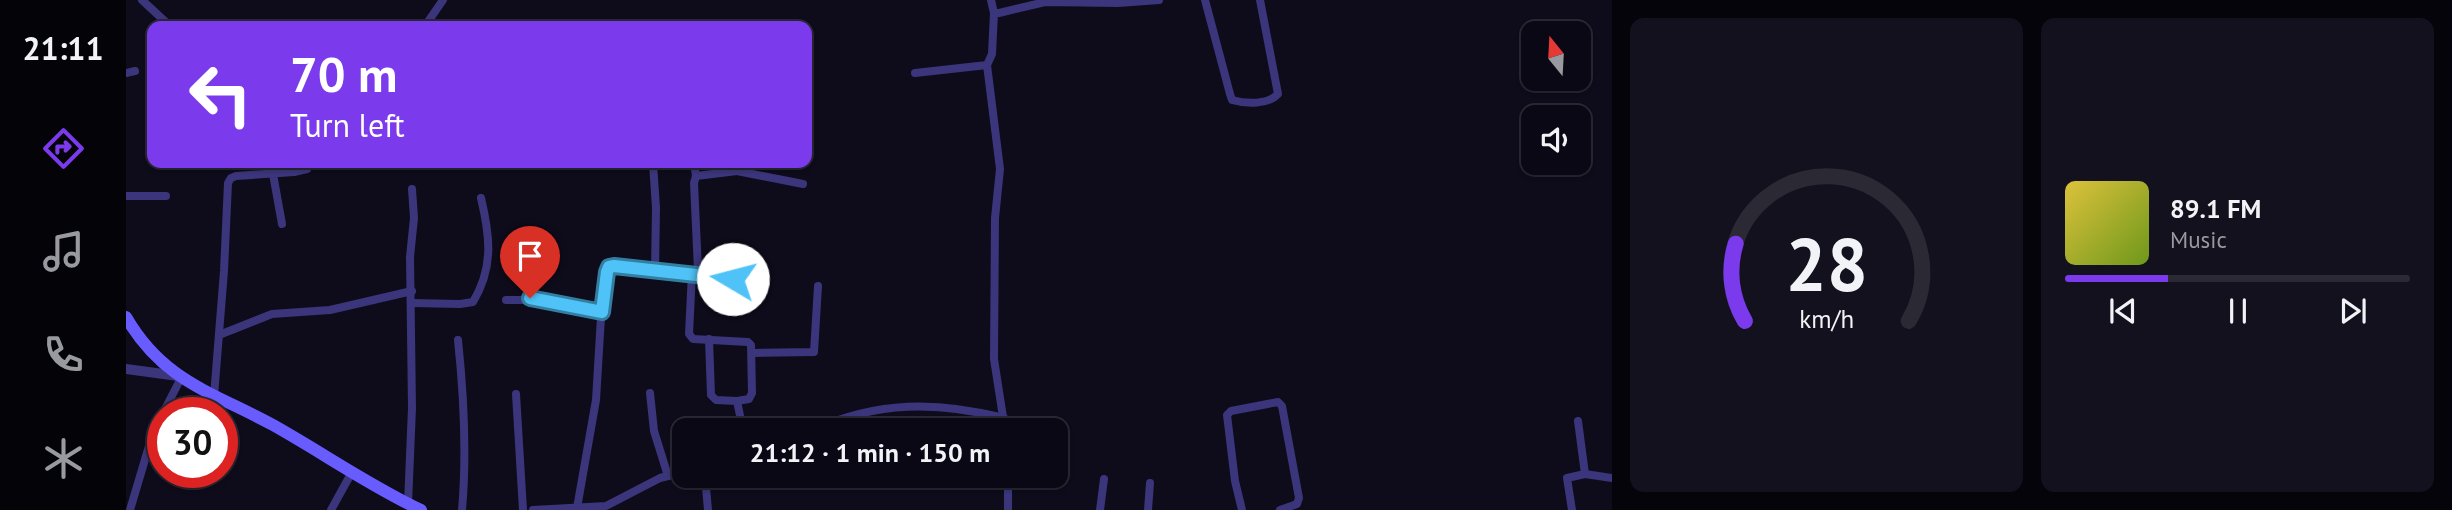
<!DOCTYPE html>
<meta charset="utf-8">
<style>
body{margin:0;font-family:"PT Sans",sans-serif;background:#13111d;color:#f1f3f6;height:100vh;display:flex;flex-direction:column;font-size:26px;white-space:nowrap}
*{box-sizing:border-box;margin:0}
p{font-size:23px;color:#999aa0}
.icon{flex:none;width:38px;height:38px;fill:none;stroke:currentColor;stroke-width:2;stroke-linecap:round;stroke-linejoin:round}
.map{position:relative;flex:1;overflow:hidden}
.sheet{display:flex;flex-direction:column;gap:18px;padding:18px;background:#06040b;width:840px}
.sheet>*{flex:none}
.hud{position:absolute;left:21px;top:21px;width:665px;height:147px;border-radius:14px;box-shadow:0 2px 5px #0004,0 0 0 2px #2a2934;background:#7c3aed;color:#fff;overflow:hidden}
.needle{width:46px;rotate:342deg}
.buttons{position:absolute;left:1395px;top:21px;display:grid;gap:14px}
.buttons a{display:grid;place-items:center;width:70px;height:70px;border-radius:14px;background:#0a0814;box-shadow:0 2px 5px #0004,0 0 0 2px #2a2934;font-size:35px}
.speed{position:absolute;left:21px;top:397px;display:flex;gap:14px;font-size:35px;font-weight:700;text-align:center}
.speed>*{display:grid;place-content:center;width:91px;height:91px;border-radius:50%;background:#0a0814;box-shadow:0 2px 5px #0004,0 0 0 2px #2a2934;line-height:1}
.speed .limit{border:10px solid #d22;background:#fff;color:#111}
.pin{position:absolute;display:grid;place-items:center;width:60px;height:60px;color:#fff;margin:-72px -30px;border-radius:50% 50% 50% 0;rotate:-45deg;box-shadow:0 0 7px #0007}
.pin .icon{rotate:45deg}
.me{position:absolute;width:77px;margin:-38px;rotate:278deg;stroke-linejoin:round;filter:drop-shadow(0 0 5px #0008)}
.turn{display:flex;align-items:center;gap:24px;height:147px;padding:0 28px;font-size:32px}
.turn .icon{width:91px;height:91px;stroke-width:2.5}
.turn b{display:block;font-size:49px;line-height:60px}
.sheet .widget{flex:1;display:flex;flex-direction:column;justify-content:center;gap:10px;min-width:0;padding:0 24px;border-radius:14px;background:#13111d}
.sheet .dial{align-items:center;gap:0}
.dial svg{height:182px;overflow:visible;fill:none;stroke:#2a2934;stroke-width:7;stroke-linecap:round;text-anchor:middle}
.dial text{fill:#f1f3f6;stroke:none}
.song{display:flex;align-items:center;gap:21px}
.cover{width:84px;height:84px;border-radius:10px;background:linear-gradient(135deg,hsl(50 70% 55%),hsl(80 70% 35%))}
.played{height:7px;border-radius:4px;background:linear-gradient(90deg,#7c3aed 30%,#2a2934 30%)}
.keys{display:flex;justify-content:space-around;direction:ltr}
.sheet .tiles{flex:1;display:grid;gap:18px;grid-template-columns:repeat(2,1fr)}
.trip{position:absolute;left:546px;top:418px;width:396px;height:70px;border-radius:14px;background:#0a0814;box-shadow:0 2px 5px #0004,0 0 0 2px #2a2934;font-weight:700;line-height:70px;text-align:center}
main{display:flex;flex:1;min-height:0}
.tabs{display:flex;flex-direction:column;width:126px;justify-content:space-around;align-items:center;background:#040308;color:#999aa0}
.tabs .icon{width:49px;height:49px}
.tabs .active{color:#7c3aed}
.tabs b{font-size:32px;color:#f1f3f6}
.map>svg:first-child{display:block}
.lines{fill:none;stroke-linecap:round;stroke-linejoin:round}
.minor{stroke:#3b357b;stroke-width:8}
.tertiary{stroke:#3b357b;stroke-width:10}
.secondary{stroke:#685cff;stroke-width:12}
.route-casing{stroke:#337fa1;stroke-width:18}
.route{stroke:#4fc3f7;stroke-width:12}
</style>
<main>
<nav class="tabs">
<b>21:11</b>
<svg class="icon active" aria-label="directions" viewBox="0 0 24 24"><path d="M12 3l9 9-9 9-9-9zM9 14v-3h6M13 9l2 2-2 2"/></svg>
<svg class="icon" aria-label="music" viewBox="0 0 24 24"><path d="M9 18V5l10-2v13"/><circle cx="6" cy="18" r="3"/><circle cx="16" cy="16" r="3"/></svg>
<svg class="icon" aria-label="phone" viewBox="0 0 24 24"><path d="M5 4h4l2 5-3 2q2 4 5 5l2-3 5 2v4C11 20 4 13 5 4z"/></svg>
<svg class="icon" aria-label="climate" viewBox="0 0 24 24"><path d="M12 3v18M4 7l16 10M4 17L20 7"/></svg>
</nav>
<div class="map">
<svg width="1486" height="510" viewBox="0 0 1486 510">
<rect width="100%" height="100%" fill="#0e0b1b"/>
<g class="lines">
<g class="minor">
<path d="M16,0L44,26"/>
<path d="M865,0L868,13H873L919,2L992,3L1033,0"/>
<path d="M1079,0L1104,94L1106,100C1120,104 1142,105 1152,94L1134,0"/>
<path d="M299,26L317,0"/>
<path d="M861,65L874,169L869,218L868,359L879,430"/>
<path d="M0,73L9,71"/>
<path d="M789,73L861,65L866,54L868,13"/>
<path d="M681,133H683"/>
<path d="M527,163L530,208L529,272"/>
<path d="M568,163L570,176"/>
<path d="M611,171L677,184"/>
<path d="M147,174L156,224"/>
<path d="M0,196H40"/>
<path d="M607,279L566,273L563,334L567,339L622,342L625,345L626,393L623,399L611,401"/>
<path d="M380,300H416L476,312"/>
<path d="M286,303L334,304L347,302C368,267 364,236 355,198"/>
<path d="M93,335L146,314L204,310L286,291"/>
<path d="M583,339L585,395L590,400L611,401L617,430"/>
<path d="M332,340C338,397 341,453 336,510"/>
<path d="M626,353L688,352L692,286"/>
<path d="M524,393L528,431L542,476"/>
<path d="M390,394L397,510"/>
<path d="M88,396L98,271L102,183L105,178L110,176L168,172L181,169"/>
<path d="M37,413L55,378"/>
<path d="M1452,421L1459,474L1486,478"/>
<path d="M687,430C752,401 810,401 878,418"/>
<path d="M579,476L582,510"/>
<path d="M282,504L286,408L284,257L288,218L286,189"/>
<path d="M451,508L470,400L475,317L483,267L488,266C508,269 555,280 572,270L568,183L570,176L611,171L613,163"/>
<path d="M4,510L26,436L37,415"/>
<path d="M205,510L226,472"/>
<path d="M407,510L480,506L534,478L558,472"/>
<path d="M882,510V476"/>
<path d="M974,510L978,479"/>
<path d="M1022,510L1024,483"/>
<path d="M1116,510L1109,481L1101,415L1105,411L1152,402L1156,406L1173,498L1171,504L1154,510"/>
<path d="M1446,510L1441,478L1459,474"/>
</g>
<path class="tertiary" d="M0,369L52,376"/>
<path class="secondary" d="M0,317C37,381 86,392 147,425C197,453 244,486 295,510"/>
</g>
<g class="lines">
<defs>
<path id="route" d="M404,298L476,312L481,272L483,267L488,266L607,279"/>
</defs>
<use href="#route" class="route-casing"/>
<use href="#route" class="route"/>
</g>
</svg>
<div class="buttons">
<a><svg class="needle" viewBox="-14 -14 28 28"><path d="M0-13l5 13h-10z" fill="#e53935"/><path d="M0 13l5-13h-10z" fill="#999aa0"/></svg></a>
<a><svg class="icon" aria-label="sound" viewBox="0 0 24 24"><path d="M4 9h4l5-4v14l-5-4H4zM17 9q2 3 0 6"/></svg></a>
</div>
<div class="speed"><div class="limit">30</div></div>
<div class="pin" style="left:404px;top:298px;background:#d93025"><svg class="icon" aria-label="arrive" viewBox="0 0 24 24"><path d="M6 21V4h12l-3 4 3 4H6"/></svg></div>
<svg class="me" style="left:607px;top:279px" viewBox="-20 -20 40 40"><circle r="19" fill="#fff"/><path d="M0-13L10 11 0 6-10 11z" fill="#4fc3f7"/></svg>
<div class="trip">21:12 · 1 min · 150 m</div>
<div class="hud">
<div class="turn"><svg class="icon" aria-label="left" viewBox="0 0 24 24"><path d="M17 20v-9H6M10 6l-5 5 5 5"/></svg><div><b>70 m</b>Turn left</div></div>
</div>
</div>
<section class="sheet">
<div class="tiles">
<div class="widget dial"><svg viewBox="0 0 100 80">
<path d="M14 69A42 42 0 1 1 86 69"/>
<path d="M14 69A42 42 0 0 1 10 35" stroke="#7c3aed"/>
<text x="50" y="56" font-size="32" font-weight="700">28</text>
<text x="50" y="72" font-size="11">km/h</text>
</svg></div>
<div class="widget">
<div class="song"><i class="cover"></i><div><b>89.1 FM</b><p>Music</p></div></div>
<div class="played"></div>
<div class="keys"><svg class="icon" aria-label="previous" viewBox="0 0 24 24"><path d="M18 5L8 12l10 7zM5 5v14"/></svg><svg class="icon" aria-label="pause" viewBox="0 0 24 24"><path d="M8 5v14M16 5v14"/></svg><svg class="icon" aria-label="next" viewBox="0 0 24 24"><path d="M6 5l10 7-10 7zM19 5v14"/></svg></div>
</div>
</div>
</section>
</main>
